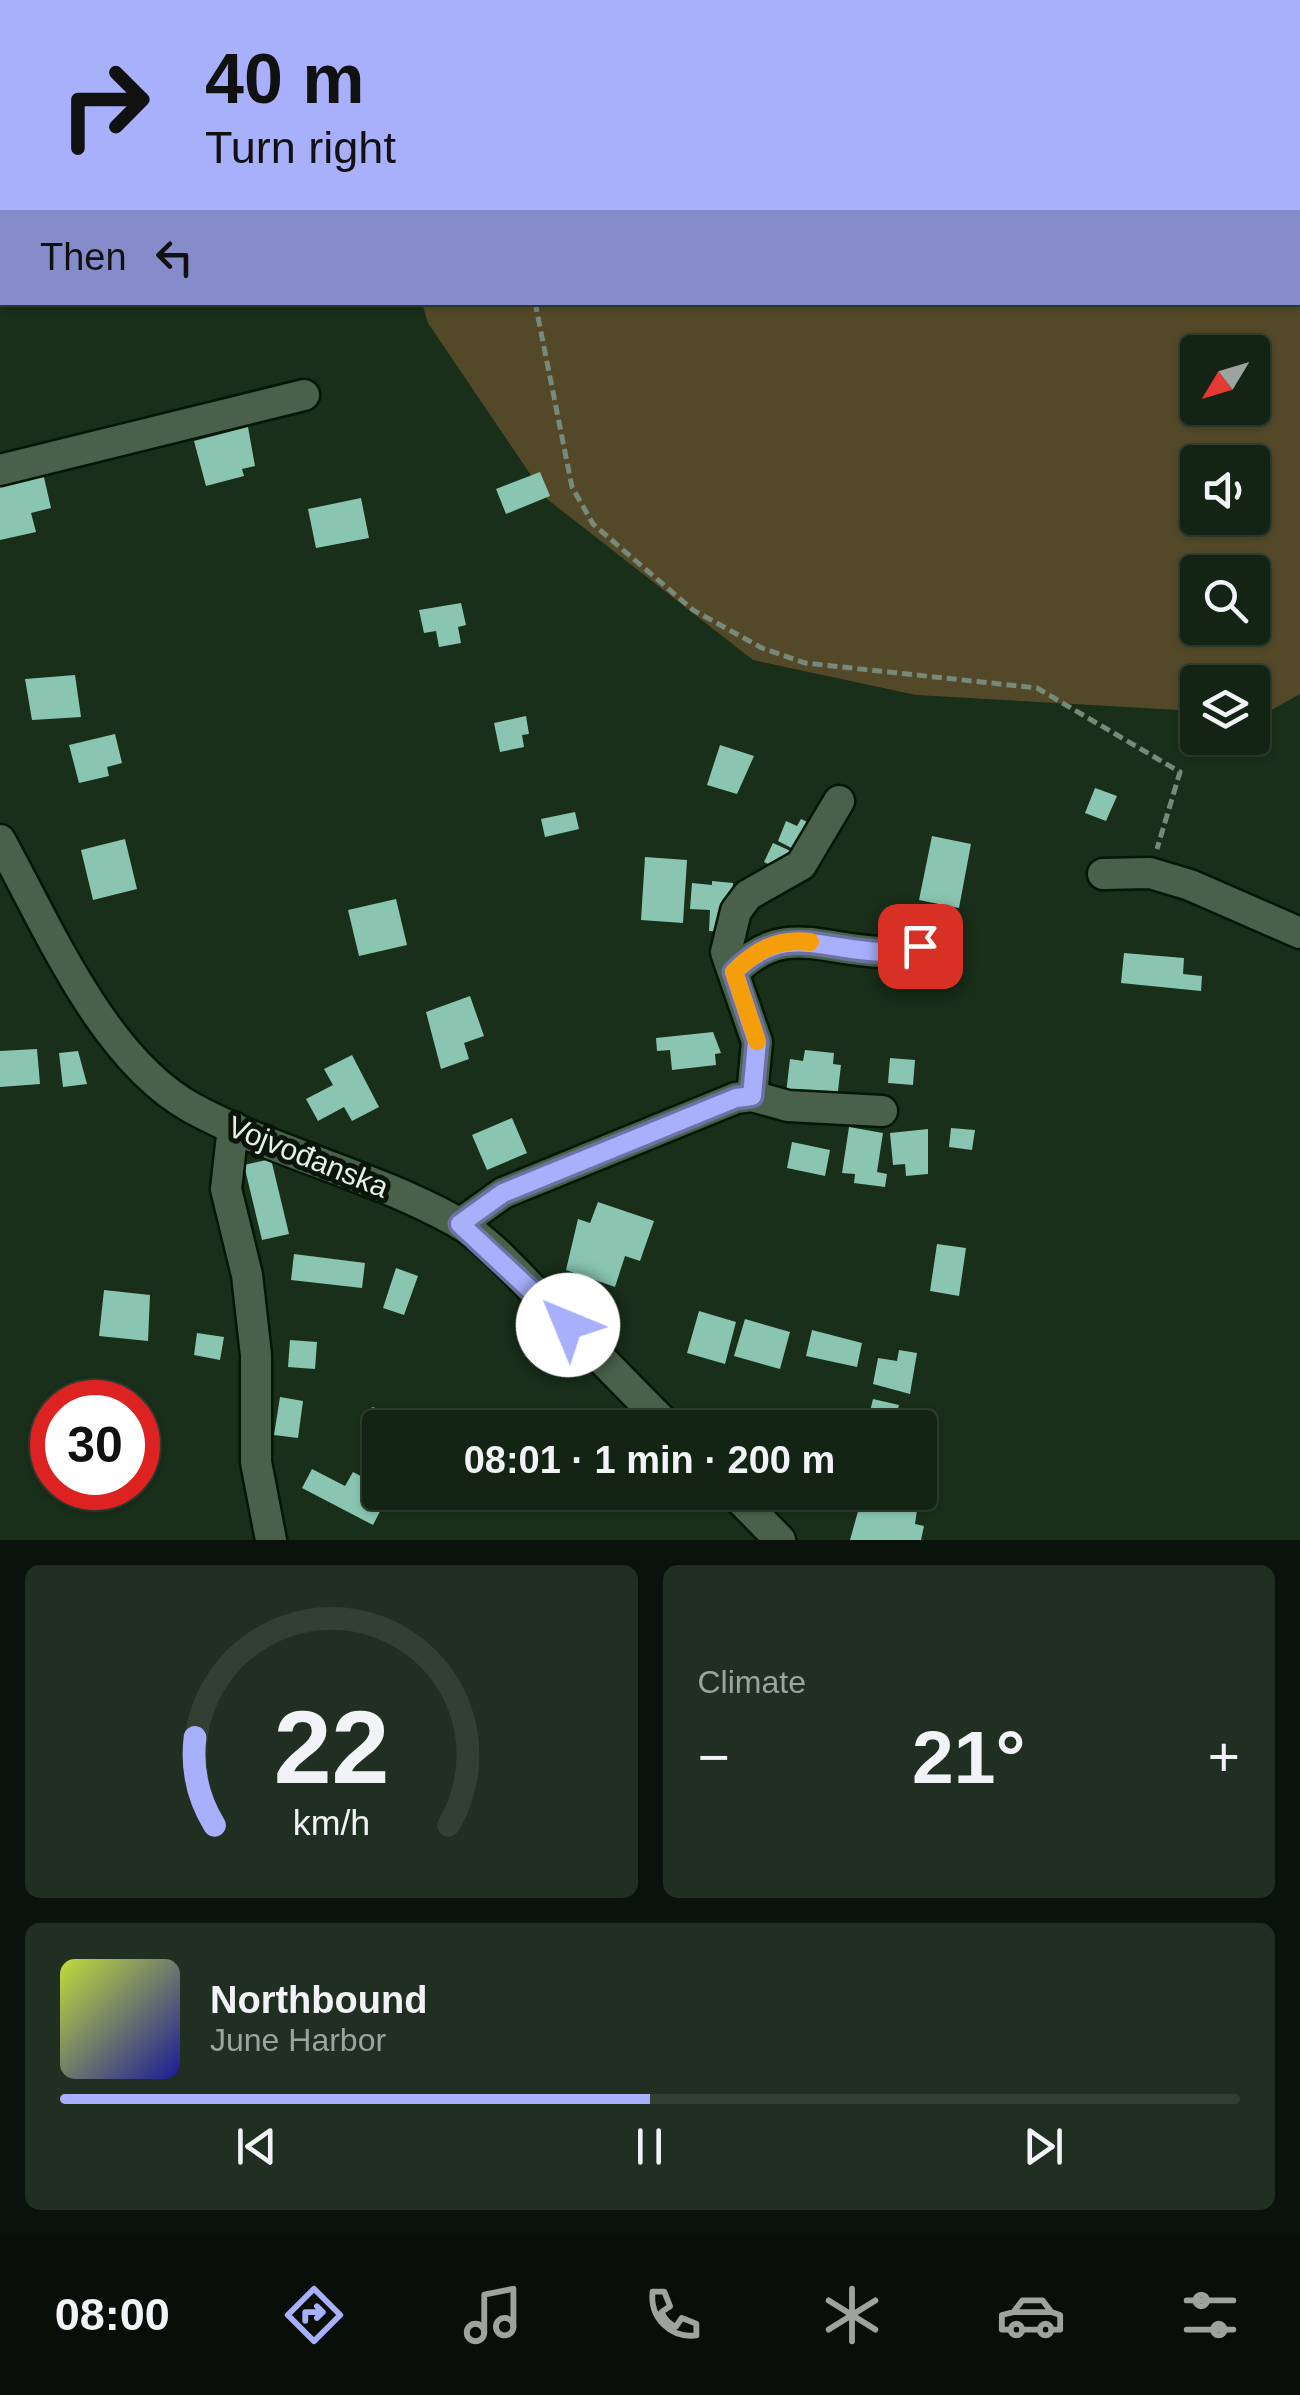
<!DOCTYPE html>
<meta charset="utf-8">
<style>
body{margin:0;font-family:Helvetica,sans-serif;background:#202f22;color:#f1f3f6;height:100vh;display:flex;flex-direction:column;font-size:38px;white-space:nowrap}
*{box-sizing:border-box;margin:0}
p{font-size:32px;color:#9da4a0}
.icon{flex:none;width:55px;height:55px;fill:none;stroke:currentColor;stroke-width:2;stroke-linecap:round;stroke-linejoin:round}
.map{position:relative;height:1540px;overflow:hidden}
.side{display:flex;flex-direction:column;gap:25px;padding:25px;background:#0a130b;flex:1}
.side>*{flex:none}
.banner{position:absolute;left:0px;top:0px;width:1300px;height:305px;box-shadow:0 2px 8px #0004,0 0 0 2px #324034;background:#a8b0fc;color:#111;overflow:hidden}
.needle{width:65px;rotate:232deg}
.controls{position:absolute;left:1180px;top:335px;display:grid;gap:20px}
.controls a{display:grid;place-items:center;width:90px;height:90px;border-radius:10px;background:#132314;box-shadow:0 2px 8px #0004,0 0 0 2px #324034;font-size:50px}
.speed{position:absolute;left:30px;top:1380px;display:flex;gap:20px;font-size:50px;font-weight:700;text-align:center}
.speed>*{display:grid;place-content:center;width:130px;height:130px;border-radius:50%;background:#132314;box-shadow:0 2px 8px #0004,0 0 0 2px #324034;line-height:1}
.speed .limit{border:15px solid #d22;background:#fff;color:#111}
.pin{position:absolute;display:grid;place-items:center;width:85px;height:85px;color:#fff;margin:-42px;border-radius:20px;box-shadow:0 5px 15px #0006}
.me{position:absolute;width:110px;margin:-55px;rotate:315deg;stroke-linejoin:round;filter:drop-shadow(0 0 8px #0008)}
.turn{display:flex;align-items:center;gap:35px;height:210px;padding:0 40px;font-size:45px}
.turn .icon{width:130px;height:130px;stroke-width:2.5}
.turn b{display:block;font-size:70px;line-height:85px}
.then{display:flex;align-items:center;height:95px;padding:0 40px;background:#0003;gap:20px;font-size:38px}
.big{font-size:75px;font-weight:600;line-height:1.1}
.side .tile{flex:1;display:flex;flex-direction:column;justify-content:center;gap:15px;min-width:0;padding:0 35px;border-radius:15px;background:#202f22}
.side .dial{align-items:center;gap:0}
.dial svg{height:260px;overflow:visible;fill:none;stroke:#324034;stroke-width:7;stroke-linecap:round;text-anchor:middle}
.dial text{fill:#f1f3f6;stroke:none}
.song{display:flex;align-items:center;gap:30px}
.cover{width:120px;height:120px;border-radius:15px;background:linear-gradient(135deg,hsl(70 70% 55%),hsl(240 70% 35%))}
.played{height:10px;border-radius:5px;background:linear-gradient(90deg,#a8b0fc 50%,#324034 50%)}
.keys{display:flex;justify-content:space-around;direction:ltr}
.heat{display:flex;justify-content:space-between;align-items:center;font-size:55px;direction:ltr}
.side .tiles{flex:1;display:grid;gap:25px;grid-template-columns:1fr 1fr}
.tile:last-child{grid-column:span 2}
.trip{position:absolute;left:362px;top:1410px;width:575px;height:100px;border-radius:10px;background:#132314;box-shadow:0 2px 8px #0004,0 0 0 2px #324034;font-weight:600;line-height:100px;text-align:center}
.dock{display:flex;height:160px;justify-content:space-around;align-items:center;background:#080e08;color:#9da4a0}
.dock .icon{width:70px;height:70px}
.dock .current{color:#a8b0fc}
.dock b{font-size:45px;color:#f1f3f6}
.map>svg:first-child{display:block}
.green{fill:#534929;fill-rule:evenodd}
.building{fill:#8ac5b2}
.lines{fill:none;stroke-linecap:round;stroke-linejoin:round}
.minor-casing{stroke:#031705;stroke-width:35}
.path{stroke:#778978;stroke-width:5;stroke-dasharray:10 5;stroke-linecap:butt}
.minor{stroke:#49614a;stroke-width:30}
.route-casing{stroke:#6d72a4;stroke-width:25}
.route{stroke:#a8b0fc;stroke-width:18}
.slow{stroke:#f59e0b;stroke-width:18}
.labels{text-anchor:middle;stroke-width:10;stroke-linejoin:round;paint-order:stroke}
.street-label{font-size:30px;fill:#e4f2e4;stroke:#0b140b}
</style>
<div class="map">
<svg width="1300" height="1540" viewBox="0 0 1300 1540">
<rect width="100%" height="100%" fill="#192f1a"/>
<path class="green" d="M336,0H1300V694L1264,714H1253L1252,682H1198L1197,711L916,695L753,660L547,499L428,323L422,303L1298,302V2ZM1198,352H1252V408H1198ZM1198,462H1252V518H1198ZM1198,572H1252V628H1198Z"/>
<g class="building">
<path d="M248,427L255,466L242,469L244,476L206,486L194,441Z"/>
<path d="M540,472L550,496L506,514L496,489Z"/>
<path d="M43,473L51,508L31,513L36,532L0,540V484Z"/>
<path d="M361,498L369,538L316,548L308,509Z"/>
<path d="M461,603L466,625L458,627L461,643L439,647L436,631L424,633L419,610Z"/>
<path d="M75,675L81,717L32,720L25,679Z"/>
<path d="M526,716L529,734L522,735L524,747L500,752L494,723Z"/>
<path d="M115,734L122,763L107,767L109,776L79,783L69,745Z"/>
<path d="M720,745L754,756L737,794L707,785Z"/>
<path d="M1095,788L1117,796L1106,821L1085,813Z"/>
<path d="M575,812L579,829L545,837L541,819Z"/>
<path d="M801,819L816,826L803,854L778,841L786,821L797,826Z"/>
<path d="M932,836L971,844L959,908L919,900Z"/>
<path d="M125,839L137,889L93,900L81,850Z"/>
<path d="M773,843L795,853L781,870L764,862Z"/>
<path d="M645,857L687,860L683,923L641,920Z"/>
<path d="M712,881L733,883L729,932L709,931L710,910L690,909L692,883L712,885Z"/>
<path d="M396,899L407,945L359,956L348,910Z"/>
<path d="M1124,953L1184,958L1183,974L1202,976L1201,991L1121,983Z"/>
<path d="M470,996L484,1036L464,1043L469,1059L441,1069L426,1012Z"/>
<path d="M713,1032L721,1053L715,1054L716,1065L672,1070L670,1050L657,1051L656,1038Z"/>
<path d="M37,1049L40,1084L0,1087V1051Z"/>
<path d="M805,1050L834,1053L833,1064L841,1065L836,1108L785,1102L790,1059L803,1061Z"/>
<path d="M78,1051L87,1084L63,1087L59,1053Z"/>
<path d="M352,1055L379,1107L352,1121L344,1107L318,1121L306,1099L333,1085L324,1069Z"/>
<path d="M890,1058L915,1060L913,1085L888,1083Z"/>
<path d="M512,1118L527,1153L487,1170L472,1135Z"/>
<path d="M849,1127L883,1133L877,1172L887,1174L885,1187L854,1183L855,1174L842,1173Z"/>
<path d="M951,1128L975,1130L972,1150L949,1147Z"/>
<path d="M928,1129V1174L906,1176L905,1164L893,1165L890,1133Z"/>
<path d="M792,1142L830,1150L825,1176L787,1168Z"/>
<path d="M271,1159L289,1234L262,1240L244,1165Z"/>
<path d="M598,1202L654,1221L640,1261L625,1256L615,1287L566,1270L578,1219L590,1223Z"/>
<path d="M937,1244L966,1248L959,1296L930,1291Z"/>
<path d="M294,1254L365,1263L362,1288L291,1280Z"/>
<path d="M396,1268L418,1276L404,1315L383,1308Z"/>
<path d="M104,1290L150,1295L148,1341L99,1336Z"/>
<path d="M699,1311L736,1322L725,1364L687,1353Z"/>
<path d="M745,1319L790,1332L780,1369L734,1356Z"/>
<path d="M812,1330L862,1343L857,1367L806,1356Z"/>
<path d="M197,1333L224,1337L220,1360L194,1355Z"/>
<path d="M290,1340L317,1342L315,1369L288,1367Z"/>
<path d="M899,1350L917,1353L910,1394L873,1384L878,1358L897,1361Z"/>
<path d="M280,1397L303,1401L298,1438L274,1435Z"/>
<path d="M873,1399L899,1405L893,1428H866Z"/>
<path d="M372,1407L420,1422L419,1428H380V1450L360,1444Z"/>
<path d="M790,1408L838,1427V1428H782Z"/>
<path d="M312,1469L345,1486L353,1472L380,1486V1492H390L373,1525L302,1488Z"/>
<path d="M873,1492H915L912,1509L917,1510L915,1524L924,1526L921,1540H850L862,1497L872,1498Z"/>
</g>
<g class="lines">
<defs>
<g id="minor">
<path d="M0,39H2"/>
<path d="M0,470L304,395"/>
<path d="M0,840C48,927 103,1059 192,1108C277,1154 373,1175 457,1222C488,1240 516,1273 541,1298C584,1341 626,1384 669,1428"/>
<path d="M1103,874L1150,873L1190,885L1300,933"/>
<path d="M734,972C783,922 821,950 881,952C893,952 907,948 920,946"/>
<path d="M752,1096L788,1106L882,1111"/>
<path d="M233,1127L226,1189L247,1275L256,1355V1462L271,1540"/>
<path d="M460,1224L503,1193L736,1098L752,1096L757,1042L726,952L736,911L748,895L801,865L839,801"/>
<path d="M733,1492L780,1540"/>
</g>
</defs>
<use href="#minor" class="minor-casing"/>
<g class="path">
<path d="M488,2V0"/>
<path d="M535,302L572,487L593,524L693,610L762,648L805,663L1037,688L1180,772L1157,849"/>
</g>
<use href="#minor" class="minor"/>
</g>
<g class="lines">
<defs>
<path id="route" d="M568,1325L460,1224L503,1193L736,1098L752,1096L757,1042L734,972C784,922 821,950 881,952C893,952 907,948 920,946"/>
</defs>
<use href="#route" class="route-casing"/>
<use href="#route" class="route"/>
<path class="slow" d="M757,1041L734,972C756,950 778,938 810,942"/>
</g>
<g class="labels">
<g class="street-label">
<text transform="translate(308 1157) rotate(22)" y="10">Vojvođanska</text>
</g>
</g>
</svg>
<div class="controls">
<a><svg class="needle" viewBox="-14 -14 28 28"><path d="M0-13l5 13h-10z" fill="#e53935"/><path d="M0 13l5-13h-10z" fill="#9da4a0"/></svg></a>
<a><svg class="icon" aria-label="sound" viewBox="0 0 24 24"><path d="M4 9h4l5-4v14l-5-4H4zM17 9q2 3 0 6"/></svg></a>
<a><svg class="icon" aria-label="search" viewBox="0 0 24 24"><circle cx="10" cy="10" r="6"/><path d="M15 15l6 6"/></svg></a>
<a><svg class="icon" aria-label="layers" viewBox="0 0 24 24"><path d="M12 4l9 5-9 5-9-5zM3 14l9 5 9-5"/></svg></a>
</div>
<div class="speed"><div class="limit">30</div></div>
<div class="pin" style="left:920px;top:946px;background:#d93025"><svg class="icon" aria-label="arrive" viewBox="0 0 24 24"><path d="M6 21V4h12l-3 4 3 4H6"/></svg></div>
<svg class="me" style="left:568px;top:1325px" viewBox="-20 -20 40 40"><circle r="19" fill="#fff"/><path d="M0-13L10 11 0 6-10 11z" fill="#a8b0fc"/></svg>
<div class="trip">08:01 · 1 min · 200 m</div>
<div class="banner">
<div class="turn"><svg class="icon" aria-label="right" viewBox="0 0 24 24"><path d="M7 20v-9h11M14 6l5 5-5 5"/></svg><div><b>40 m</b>Turn right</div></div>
<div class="then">Then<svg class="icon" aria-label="left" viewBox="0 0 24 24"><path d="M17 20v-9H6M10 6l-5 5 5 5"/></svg></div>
</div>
</div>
<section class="side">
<div class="tiles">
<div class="tile dial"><svg viewBox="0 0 100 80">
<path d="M14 69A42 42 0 1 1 86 69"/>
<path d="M14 69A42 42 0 0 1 8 42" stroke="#a8b0fc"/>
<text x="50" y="56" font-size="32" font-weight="700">22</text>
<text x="50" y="72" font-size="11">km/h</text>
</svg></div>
<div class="tile"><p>Climate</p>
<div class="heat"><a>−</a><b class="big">21°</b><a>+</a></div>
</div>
<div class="tile">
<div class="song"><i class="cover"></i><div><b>Northbound</b><p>June Harbor</p></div></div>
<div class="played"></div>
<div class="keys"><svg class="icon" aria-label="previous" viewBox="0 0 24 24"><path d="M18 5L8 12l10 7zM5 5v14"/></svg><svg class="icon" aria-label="pause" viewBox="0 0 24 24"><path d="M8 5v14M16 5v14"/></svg><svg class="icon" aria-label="next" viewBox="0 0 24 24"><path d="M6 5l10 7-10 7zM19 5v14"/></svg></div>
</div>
</div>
</section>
<nav class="dock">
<b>08:00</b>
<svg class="icon current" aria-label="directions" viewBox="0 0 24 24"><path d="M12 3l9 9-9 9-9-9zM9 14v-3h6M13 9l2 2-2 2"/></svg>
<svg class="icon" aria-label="music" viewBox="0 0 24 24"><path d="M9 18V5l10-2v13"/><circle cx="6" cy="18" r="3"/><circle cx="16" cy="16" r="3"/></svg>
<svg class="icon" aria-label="phone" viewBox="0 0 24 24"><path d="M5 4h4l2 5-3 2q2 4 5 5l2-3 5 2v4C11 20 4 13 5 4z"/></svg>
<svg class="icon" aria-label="climate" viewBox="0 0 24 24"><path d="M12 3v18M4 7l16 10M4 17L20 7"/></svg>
<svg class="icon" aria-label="car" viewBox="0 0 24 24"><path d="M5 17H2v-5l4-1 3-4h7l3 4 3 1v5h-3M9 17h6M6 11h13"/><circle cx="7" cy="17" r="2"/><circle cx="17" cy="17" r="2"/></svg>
<svg class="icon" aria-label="filters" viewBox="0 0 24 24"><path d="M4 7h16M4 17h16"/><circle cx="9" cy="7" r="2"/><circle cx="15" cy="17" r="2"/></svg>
</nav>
